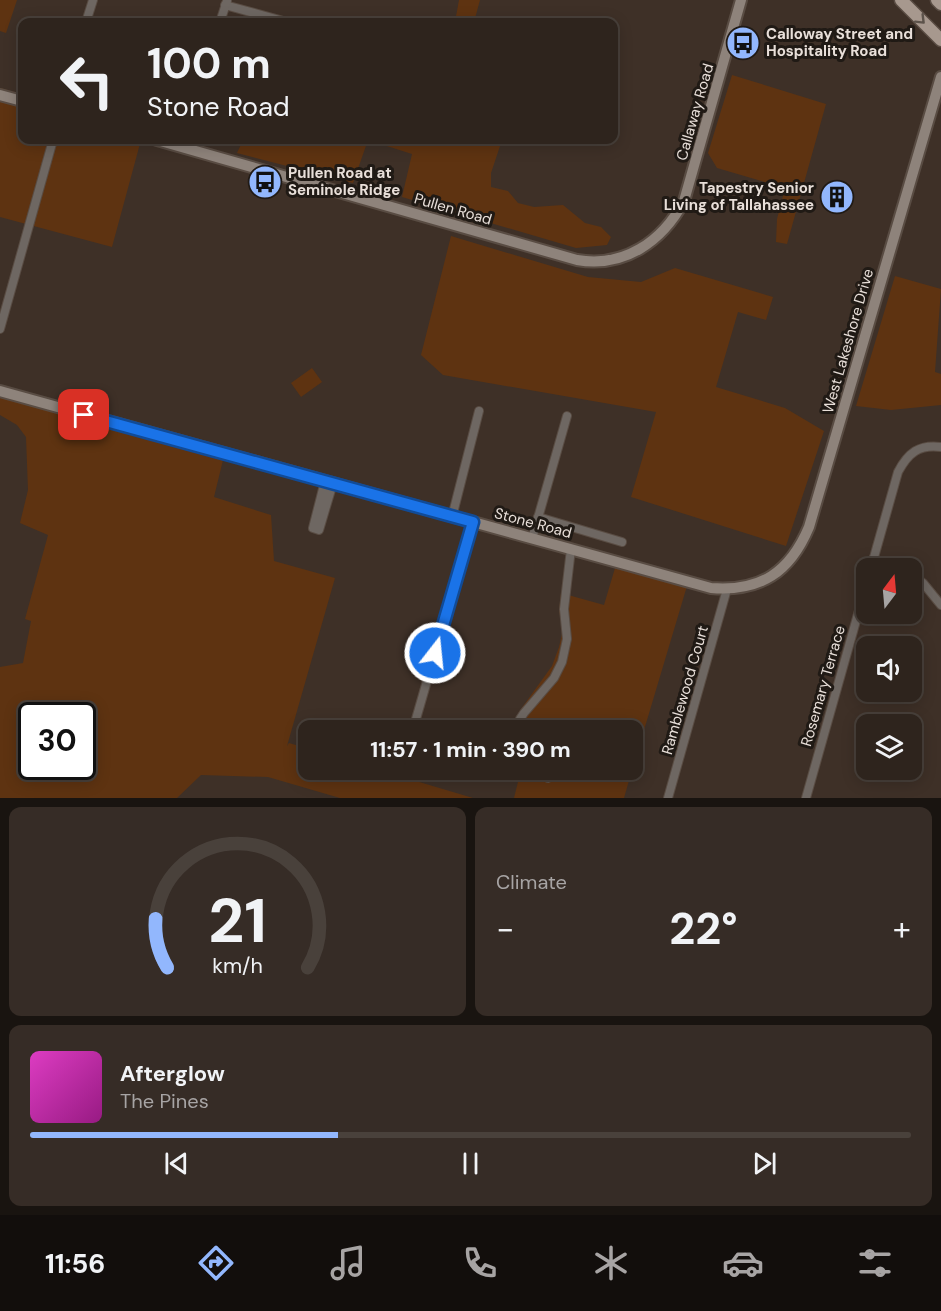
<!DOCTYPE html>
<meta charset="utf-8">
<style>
body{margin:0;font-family:"DM Sans",sans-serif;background:#362c26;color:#f1f3f6;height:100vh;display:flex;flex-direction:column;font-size:22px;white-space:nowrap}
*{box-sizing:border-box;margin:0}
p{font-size:20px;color:#a7a4a4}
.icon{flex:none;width:33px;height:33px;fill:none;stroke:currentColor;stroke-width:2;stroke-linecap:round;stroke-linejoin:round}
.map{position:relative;height:798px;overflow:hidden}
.side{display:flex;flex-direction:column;gap:9px;padding:9px;background:#191410;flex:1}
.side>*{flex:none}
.banner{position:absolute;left:18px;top:18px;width:600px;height:126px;border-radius:12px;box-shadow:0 3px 15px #0003,0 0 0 2px #49413b;background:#2e241d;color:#f1f3f6;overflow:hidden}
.needle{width:39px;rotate:16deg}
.controls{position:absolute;left:856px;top:558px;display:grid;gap:12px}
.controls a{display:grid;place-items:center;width:66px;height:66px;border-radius:12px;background:#2e241d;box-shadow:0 3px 15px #0003,0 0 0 2px #49413b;font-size:30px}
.speed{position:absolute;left:18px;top:702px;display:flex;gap:12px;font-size:30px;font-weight:700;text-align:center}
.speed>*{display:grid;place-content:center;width:78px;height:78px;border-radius:50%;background:#2e241d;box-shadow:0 3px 15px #0003,0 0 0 2px #49413b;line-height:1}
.speed .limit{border:3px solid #111;border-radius:9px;background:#fff;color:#111}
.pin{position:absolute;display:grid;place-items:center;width:51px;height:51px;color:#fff;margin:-26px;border-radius:12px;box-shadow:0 3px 9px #0006}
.me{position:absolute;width:66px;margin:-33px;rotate:16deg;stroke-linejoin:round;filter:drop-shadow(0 0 4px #0008)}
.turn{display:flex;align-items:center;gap:21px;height:126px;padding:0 30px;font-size:27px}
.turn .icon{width:78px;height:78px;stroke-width:2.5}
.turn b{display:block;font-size:42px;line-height:51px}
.big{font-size:45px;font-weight:700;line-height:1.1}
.side .card{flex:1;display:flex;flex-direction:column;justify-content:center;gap:9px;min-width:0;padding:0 21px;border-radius:12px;background:#362c26}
.side .dial{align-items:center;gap:0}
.dial svg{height:156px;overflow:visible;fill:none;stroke:#49413b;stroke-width:7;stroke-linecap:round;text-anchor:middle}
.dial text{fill:#f1f3f6;stroke:none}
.song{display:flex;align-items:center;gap:18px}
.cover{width:72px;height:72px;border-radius:9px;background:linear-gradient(135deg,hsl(310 70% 55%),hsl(310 70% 35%))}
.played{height:6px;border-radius:3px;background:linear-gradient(90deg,#92b7fd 35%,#49413b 35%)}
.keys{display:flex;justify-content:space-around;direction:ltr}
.heat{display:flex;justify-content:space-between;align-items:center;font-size:33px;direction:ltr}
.side .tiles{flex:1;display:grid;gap:9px;grid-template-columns:1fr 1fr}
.card:last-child{grid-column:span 2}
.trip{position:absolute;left:298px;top:720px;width:345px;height:60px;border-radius:12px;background:#2e241d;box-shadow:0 3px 15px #0003,0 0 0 2px #49413b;font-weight:700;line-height:60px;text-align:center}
.tab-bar{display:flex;height:96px;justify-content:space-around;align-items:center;background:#120e0c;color:#a7a4a4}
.tab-bar .icon{width:42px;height:42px}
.tab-bar .active{color:#92b7fd}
.tab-bar b{font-size:27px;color:#f1f3f6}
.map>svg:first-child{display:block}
.green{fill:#5e3311;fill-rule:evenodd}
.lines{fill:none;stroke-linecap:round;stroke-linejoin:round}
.street-casing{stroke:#594c43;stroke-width:10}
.secondary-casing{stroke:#594c43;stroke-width:14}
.primary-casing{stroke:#594c43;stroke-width:15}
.street{stroke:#6e6762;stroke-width:8}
.secondary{stroke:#8e837b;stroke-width:10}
.primary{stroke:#a7988e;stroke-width:12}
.oneway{stroke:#5d534b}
.route-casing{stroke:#114b97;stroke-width:15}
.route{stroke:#1a73e8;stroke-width:10}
.labels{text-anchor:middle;stroke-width:6;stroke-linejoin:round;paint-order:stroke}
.poi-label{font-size:15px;font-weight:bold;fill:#e8dfd9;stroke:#201a15;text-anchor:start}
.street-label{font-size:15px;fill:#e8dfd9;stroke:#201a15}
</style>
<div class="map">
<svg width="941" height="798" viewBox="0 0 941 798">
<rect width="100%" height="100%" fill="#3e3027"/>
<g class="green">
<path d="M0,0H17L6,33L0,31Z"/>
<path d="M459,0H480L474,22H455Z"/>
<path d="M732,75L826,104L787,244L776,242L777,219L785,188L717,168L708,153Z"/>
<path d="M0,88L22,94V140H141L112,247L0,217Z"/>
<path d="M243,140H502L491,173V187L508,191L518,203L534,207L563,205L585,223L601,227L611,237L607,245L576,248L402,197L412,154L368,140L353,183L237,153Z"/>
<path d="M451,236L588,277L641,282L675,268L773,297L766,320L738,312L716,387L785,408L824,431L786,546L631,497L656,412L443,375L421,355Z"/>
<path d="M895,276L941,289L935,372L941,374V405L891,410L856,406Z"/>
<path d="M312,368L322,382L301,397L291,383Z"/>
<path d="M0,397L223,460L214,497L271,515L274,561L335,578L287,746L289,743L309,749V770H379L473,798H340L268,777L201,775L177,798H0V667L23,663L31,621L25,619L48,535L20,523L28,490L26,437L17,425L0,415ZM32,716H82V766H32Z"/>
<path d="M615,568L687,586L633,767V730H515V722L521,709L552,666L559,647L563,629L559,611L561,593L604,605Z"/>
<path d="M521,770H632L624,798H514Z"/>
</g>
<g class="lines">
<defs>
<g id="street">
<path d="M225,5L287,22"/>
<path d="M86,22L93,0"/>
<path d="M220,22L227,1"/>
<path d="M0,329L53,140"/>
<path d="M325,481L313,528L319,530L333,483"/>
<path d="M452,517L479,411"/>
<path d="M538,517L622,542"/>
<path d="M532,539L567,416"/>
<path d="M873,559L902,568"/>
<path d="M871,568L898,472C908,453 919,444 941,447"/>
<path d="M912,574L923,583L941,605"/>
<path d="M416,719L473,522"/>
<path d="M518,730L520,719L524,713L554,678L562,662L567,639L564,609L571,549"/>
<path d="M538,770L548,778"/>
<path d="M668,798L727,589"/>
<path d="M806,798L867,582"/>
</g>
<g id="secondary">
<path d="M0,95L22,101"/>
<path d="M157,140L577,260C624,268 662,242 684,201L741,0"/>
<path d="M0,391L711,588C761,592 790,572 809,527L941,77"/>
</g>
<g id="primary">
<path d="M901,0L941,40"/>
<path d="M937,0L941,4"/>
</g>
</defs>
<use href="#street" class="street-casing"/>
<use href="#secondary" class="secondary-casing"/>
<use href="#primary" class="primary-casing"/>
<use href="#street" class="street"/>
<use href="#secondary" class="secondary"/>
<use href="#primary" class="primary"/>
</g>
<defs><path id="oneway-chevron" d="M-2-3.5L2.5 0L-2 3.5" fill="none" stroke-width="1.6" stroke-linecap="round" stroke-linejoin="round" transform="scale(1.5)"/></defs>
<use class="oneway" href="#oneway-chevron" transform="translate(921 20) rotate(45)"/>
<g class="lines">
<defs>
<path id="route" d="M84,415L473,522L435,653"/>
</defs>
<use href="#route" class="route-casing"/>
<use href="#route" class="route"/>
</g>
<defs>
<symbol id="bus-disc" viewBox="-11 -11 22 22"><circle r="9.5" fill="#92b7fd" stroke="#201a15"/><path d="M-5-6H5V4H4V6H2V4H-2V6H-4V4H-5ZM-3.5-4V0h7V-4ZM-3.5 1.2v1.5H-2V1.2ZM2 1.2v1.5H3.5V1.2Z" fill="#111"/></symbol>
<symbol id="building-disc" viewBox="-11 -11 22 22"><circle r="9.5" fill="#92b7fd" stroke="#201a15"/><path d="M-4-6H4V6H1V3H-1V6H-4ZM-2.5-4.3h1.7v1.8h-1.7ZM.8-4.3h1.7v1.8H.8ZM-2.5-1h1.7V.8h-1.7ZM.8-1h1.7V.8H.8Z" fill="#111"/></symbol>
</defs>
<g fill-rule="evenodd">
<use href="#bus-disc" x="724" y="24" width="38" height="38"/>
<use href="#bus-disc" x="246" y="163" width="38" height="38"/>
<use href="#building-disc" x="818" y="178" width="38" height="38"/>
</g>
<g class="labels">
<g class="poi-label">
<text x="766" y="39">Calloway Street and<tspan x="766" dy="17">Hospitality Road</tspan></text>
<text x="288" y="178">Pullen Road at<tspan x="288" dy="17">Seminole Ridge</tspan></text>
<text x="814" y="193" text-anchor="end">Tapestry Senior<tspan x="814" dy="17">Living of Tallahassee</tspan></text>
</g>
<g class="street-label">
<text transform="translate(695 112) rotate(-74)" y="5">Callaway Road</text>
<text transform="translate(453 209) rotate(16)" y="5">Pullen Road</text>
<text transform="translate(848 341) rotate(-74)" y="5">West Lakeshore Drive</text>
<text transform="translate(533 523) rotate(15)" y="5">Stone Road</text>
<text transform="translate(823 686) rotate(-74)" y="5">Rosemary Terrace</text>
<text transform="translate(685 690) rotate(-74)" y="5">Ramblewood Court</text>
</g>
</g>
</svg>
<div class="controls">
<a><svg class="needle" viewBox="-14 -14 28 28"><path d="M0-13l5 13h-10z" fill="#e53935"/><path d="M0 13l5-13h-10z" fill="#a7a4a4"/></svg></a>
<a><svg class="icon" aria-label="sound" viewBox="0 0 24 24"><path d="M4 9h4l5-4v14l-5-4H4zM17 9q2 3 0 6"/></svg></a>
<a><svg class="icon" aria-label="layers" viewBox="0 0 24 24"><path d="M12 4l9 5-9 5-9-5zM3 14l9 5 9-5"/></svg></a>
</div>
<div class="speed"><div class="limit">30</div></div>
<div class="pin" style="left:84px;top:415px;background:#d93025"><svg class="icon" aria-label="arrive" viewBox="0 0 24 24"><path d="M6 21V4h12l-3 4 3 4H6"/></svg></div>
<svg class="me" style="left:435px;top:653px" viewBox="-20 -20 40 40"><circle r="17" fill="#1a73e8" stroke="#fff" stroke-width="3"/><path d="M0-11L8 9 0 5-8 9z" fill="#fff"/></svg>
<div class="trip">11:57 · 1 min · 390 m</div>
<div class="banner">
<div class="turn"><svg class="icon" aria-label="left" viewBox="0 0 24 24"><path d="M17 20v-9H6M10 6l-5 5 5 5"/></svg><div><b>100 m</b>Stone Road</div></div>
</div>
</div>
<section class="side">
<div class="tiles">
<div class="card dial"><svg viewBox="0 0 100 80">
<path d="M14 69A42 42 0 1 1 86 69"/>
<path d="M14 69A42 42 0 0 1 8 44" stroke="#92b7fd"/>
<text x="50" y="56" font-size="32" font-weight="700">21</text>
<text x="50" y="72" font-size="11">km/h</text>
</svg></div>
<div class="card"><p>Climate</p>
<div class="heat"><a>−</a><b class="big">22°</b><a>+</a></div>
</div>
<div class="card">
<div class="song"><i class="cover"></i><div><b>Afterglow</b><p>The Pines</p></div></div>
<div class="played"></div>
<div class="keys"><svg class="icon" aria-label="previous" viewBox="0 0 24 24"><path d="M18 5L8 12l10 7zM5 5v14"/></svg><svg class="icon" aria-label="pause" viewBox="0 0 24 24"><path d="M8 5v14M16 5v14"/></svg><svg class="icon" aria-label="next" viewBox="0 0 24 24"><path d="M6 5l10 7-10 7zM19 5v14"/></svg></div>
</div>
</div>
</section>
<nav class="tab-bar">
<b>11:56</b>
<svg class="icon active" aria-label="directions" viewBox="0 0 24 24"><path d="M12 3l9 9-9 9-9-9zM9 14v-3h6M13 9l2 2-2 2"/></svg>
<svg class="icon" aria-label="music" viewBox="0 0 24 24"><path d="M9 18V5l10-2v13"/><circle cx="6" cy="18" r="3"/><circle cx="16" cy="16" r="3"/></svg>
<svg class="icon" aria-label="phone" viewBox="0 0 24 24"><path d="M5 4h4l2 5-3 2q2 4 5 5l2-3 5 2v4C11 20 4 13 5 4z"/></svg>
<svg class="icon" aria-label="climate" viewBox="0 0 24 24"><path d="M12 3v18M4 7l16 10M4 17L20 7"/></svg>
<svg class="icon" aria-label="car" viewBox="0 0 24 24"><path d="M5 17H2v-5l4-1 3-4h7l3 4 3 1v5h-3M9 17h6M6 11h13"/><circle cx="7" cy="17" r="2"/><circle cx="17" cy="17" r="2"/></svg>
<svg class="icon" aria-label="filters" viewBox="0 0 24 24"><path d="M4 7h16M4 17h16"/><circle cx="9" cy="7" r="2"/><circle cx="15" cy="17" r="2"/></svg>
</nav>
